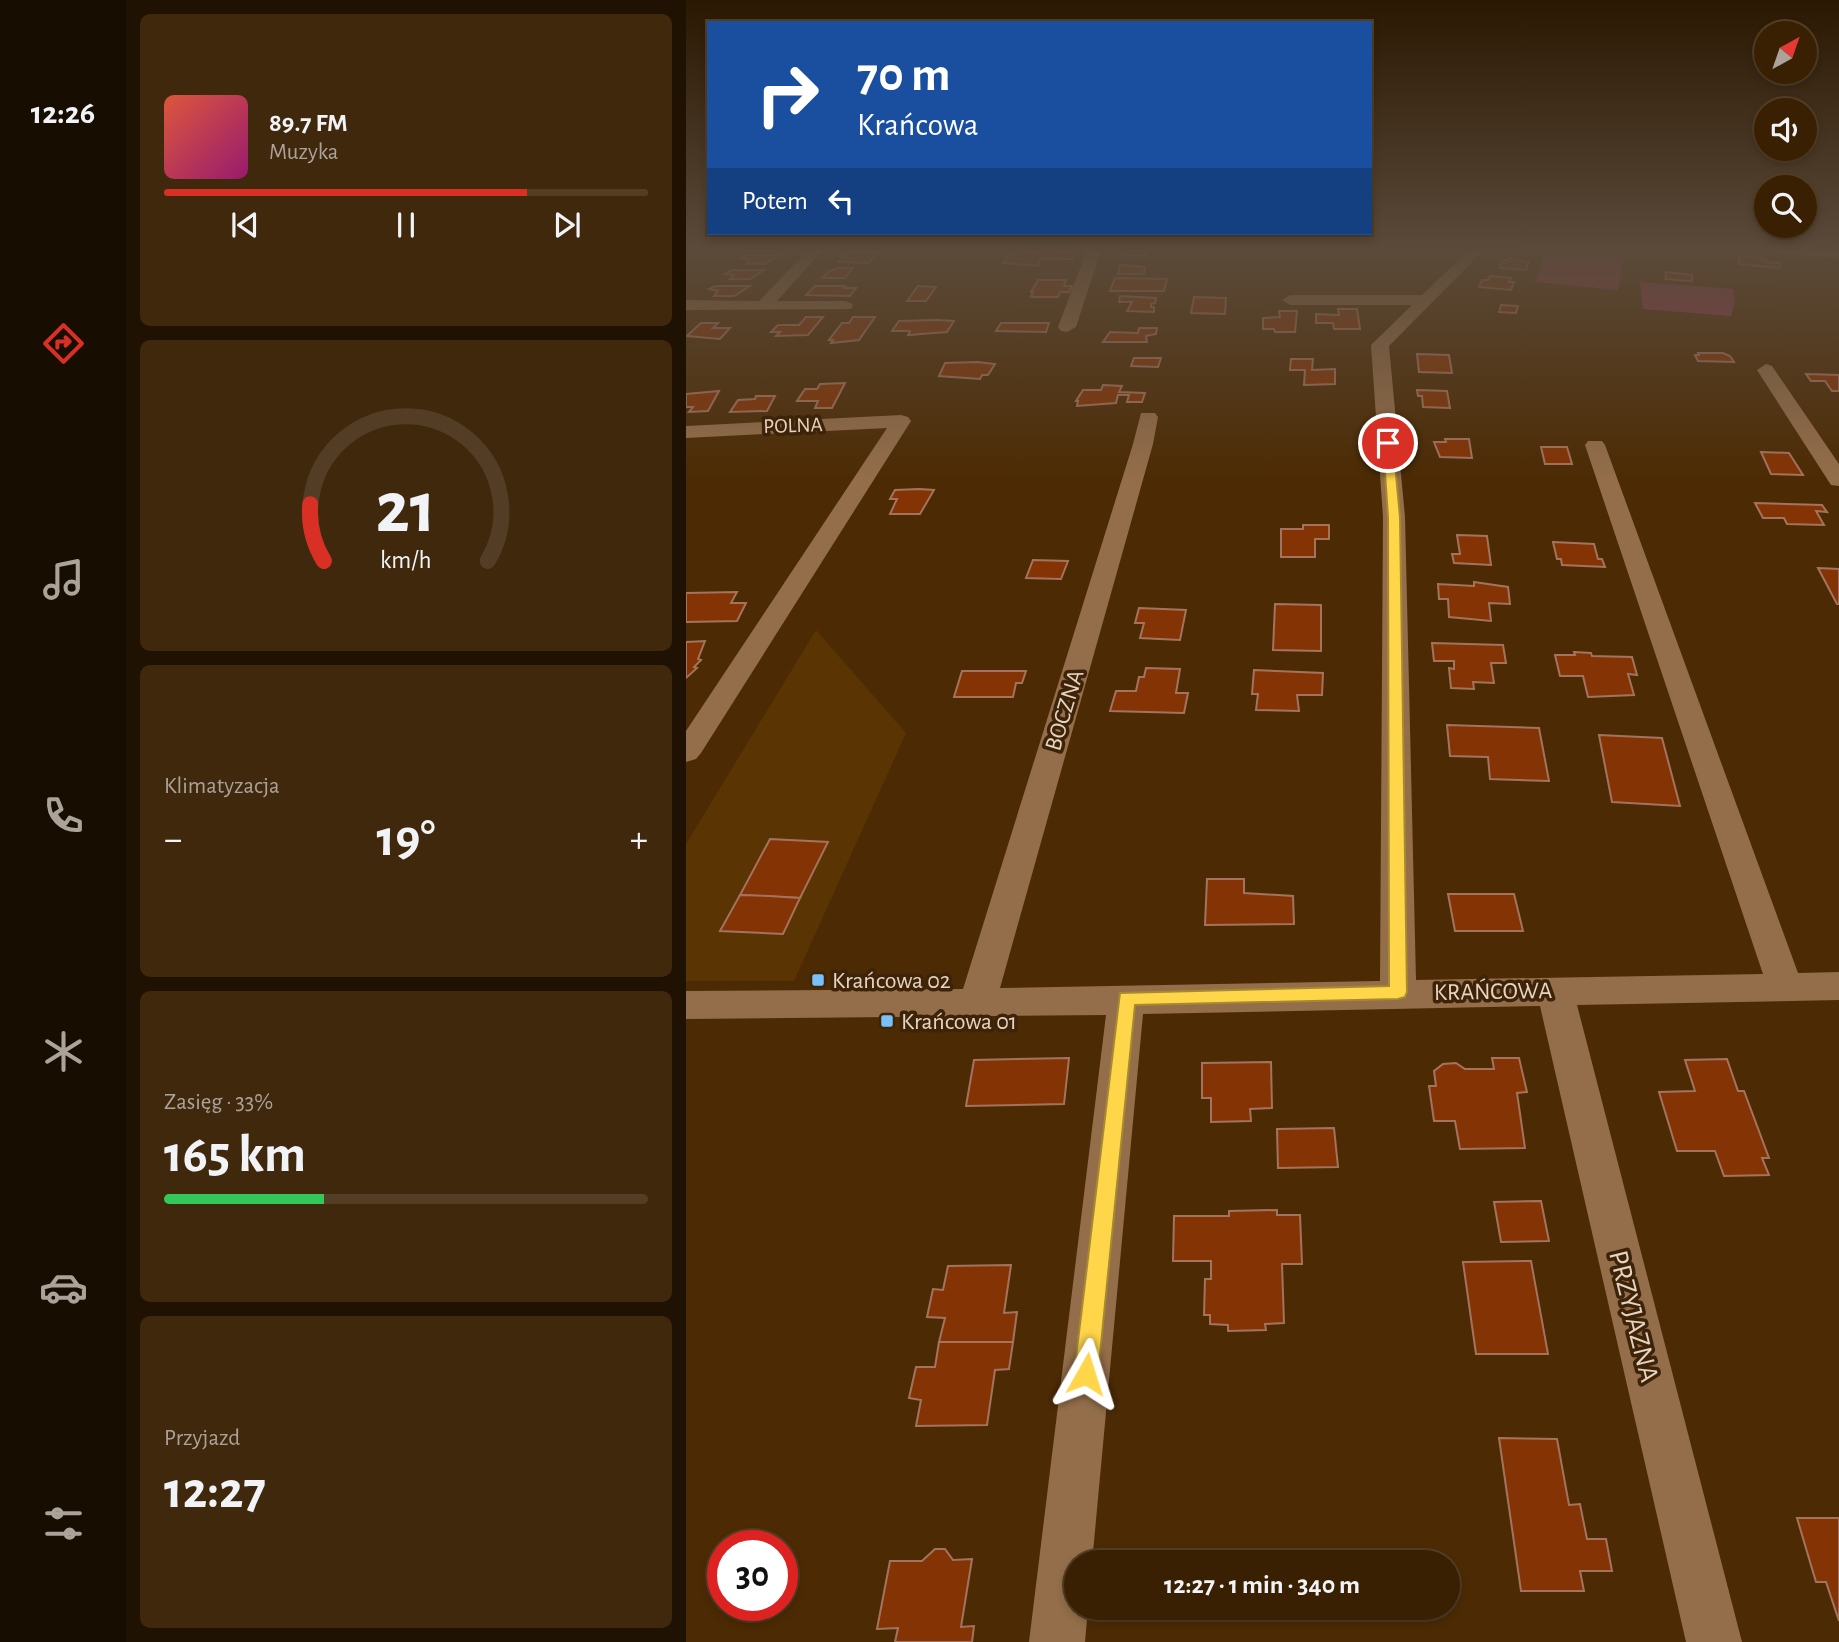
<!DOCTYPE html>
<html lang="pl">
<meta charset="utf-8">
<style>
body{margin:0;font-family:"Alegreya Sans",sans-serif;background:#40280d;color:#f1f3f6;height:100vh;display:flex;flex-direction:column;font-size:26px;white-space:nowrap}
*{box-sizing:border-box;margin:0}
p{font-size:23px;color:#aba39a}
.icon{flex:none;width:38px;height:38px;fill:none;stroke:currentColor;stroke-width:2;stroke-linecap:round;stroke-linejoin:round}
.map{position:relative;flex:1;overflow:hidden}
.drawer{display:flex;flex-direction:column;gap:14px;padding:14px;background:#1f1202;width:560px}
.drawer>*{flex:none}
.hud{position:absolute;left:21px;top:21px;width:665px;height:214px;border-radius:0px;box-shadow:0 4px 10px #0003,0 0 0 2px #533e25;background:#1a4fa0;color:#fff;overflow:hidden}
.needle{width:46px;rotate:40deg}
.buttons{position:absolute;left:1068px;top:21px;display:grid;gap:14px}
.buttons a{display:grid;place-items:center;width:63px;height:63px;border-radius:50%;background:#392003;box-shadow:0 4px 10px #0003,0 0 0 2px #533e25;font-size:35px}
.speed{position:absolute;left:21px;top:1530px;display:flex;gap:14px;font-size:35px;font-weight:700;text-align:center}
.speed>*{display:grid;place-content:center;width:91px;height:91px;border-radius:50%;background:#392003;box-shadow:0 4px 10px #0003,0 0 0 2px #533e25;line-height:1}
.speed .limit{border:10px solid #d22;background:#fff;color:#111}
.pin{position:absolute;display:grid;place-items:center;width:60px;height:60px;color:#fff;margin:-30px;border:4px solid #fff;border-radius:50%;box-shadow:0 2px 7px #0007}
.me{position:absolute;width:77px;margin:-38px;rotate:6deg;stroke-linejoin:round;filter:drop-shadow(0 0 5px #0008)}
.turn{display:flex;align-items:center;gap:24px;height:147px;padding:0 35px;font-size:32px}
.turn .icon{width:91px;height:91px;stroke-width:2.5}
.turn b{display:block;font-size:49px;line-height:60px}
.then{display:flex;align-items:center;height:66px;padding:0 35px;background:#0003;gap:14px;font-size:26px}
.big{font-size:52px;font-weight:600;line-height:1.1}
.drawer .widget{flex:1;display:flex;flex-direction:column;justify-content:center;gap:10px;min-width:0;padding:0 24px;border-radius:10px;background:#40280d}
.drawer .dial{align-items:center;gap:0}
.dial svg{height:182px;overflow:visible;fill:none;stroke:#533e25;stroke-width:7;stroke-linecap:round;text-anchor:middle}
.dial text{fill:#f1f3f6;stroke:none}
.song{display:flex;align-items:center;gap:21px}
.cover{width:84px;height:84px;border-radius:10px;background:linear-gradient(135deg,hsl(10 70% 55%),hsl(320 70% 35%))}
.played{height:7px;border-radius:4px;background:linear-gradient(90deg,#d93025 75%,#533e25 75%)}
.keys{display:flex;justify-content:space-around;direction:ltr}
.heat{display:flex;justify-content:space-between;align-items:center;font-size:38px;direction:ltr}
.charge{height:10px;border-radius:5px;background:linear-gradient(90deg,#34c759 33%,#533e25 0)}
.trip{position:absolute;left:378px;top:1550px;width:396px;height:70px;border-radius:35px;background:#392003;box-shadow:0 4px 10px #0003,0 0 0 2px #533e25;font-weight:600;line-height:70px;text-align:center}
main{display:flex;flex:1;min-height:0}
.menu{display:flex;flex-direction:column;width:126px;justify-content:space-around;align-items:center;background:#170d01;color:#aba39a}
.menu .icon{width:49px;height:49px}
.menu .selected{color:#d93025}
.menu b{font-size:32px;color:#f1f3f6}
.map>svg:first-child{display:block}
.built{fill:#5b3403}
.forest{fill:#903852}
.building{fill:#833304;stroke:#a4735e;stroke-width:2}
.lines{fill:none;stroke-linecap:round;stroke-linejoin:round}
.minor{fill:#946e4a;fill-rule:evenodd}
.route{fill:#ffd54a;stroke:#a68a30;stroke-width:2}
.poi-dot{fill:#79bff8;stroke:#3d2408;stroke-width:2.5}
.labels{text-anchor:middle;stroke-width:7;stroke-linejoin:round;paint-order:stroke}
.far-street-label{font-size:21px;fill:#e8d3c0;stroke:#3d2408}
.street-label{font-size:24px;fill:#e8d3c0;stroke:#3d2408}
.poi-label{font-size:24px;fill:#e8d3c0;stroke:#3d2408;text-anchor:start}
.near-street-label{font-size:28px;fill:#e8d3c0;stroke:#3d2408}
</style>
<main>
<nav class="menu">
<b>12:26</b>
<svg class="icon selected" aria-label="directions" viewBox="0 0 24 24"><path d="M12 3l9 9-9 9-9-9zM9 14v-3h6M13 9l2 2-2 2"/></svg>
<svg class="icon" aria-label="music" viewBox="0 0 24 24"><path d="M9 18V5l10-2v13"/><circle cx="6" cy="18" r="3"/><circle cx="16" cy="16" r="3"/></svg>
<svg class="icon" aria-label="phone" viewBox="0 0 24 24"><path d="M5 4h4l2 5-3 2q2 4 5 5l2-3 5 2v4C11 20 4 13 5 4z"/></svg>
<svg class="icon" aria-label="climate" viewBox="0 0 24 24"><path d="M12 3v18M4 7l16 10M4 17L20 7"/></svg>
<svg class="icon" aria-label="car" viewBox="0 0 24 24"><path d="M5 17H2v-5l4-1 3-4h7l3 4 3 1v5h-3M9 17h6M6 11h13"/><circle cx="7" cy="17" r="2"/><circle cx="17" cy="17" r="2"/></svg>
<svg class="icon" aria-label="filters" viewBox="0 0 24 24"><path d="M4 7h16M4 17h16"/><circle cx="9" cy="7" r="2"/><circle cx="15" cy="17" r="2"/></svg>
</nav>
<section class="drawer">
<div class="widget">
<div class="song"><i class="cover"></i><div><b>89.7 FM</b><p>Muzyka</p></div></div>
<div class="played"></div>
<div class="keys"><svg class="icon" aria-label="previous" viewBox="0 0 24 24"><path d="M18 5L8 12l10 7zM5 5v14"/></svg><svg class="icon" aria-label="pause" viewBox="0 0 24 24"><path d="M8 5v14M16 5v14"/></svg><svg class="icon" aria-label="next" viewBox="0 0 24 24"><path d="M6 5l10 7-10 7zM19 5v14"/></svg></div>
</div>
<div class="widget dial"><svg viewBox="0 0 100 80">
<path d="M14 69A42 42 0 1 1 86 69"/>
<path d="M14 69A42 42 0 0 1 8 44" stroke="#d93025"/>
<text x="50" y="56" font-size="32" font-weight="700">21</text>
<text x="50" y="72" font-size="11">km/h</text>
</svg></div>
<div class="widget"><p>Klimatyzacja</p>
<div class="heat"><a>−</a><b class="big">19°</b><a>+</a></div>
</div>
<div class="widget"><p>Zasięg · 33%</p><b class="big">165 km</b><div class="charge"></div></div>
<div class="widget"><p>Przyjazd</p><b class="big">12:27</b></div>
</section>
<div class="map">
<svg width="1153" height="1642" viewBox="0 0 1153 1642">
<rect width="100%" height="100%" fill="#4c2b04"/>
<path class="built" d="M130,630L220,733L108,981H0V844Z"/>
<g class="forest">
<path d="M859,250H939L932,290L850,282Z"/>
<path d="M954,282L1047,289L1049,302L1045,316L957,309Z"/>
</g>
<g class="building">
<path d="M326,250H343L342,253L389,252L386,259H355L352,266L317,263L319,257H323Z"/>
<path d="M438,250H462L461,255H437Z"/>
<path d="M162,251L193,252L183,263L152,262Z"/>
<path d="M62,255H93L79,264H60L64,260L54,258Z"/>
<path d="M1053,255L1080,259L1081,262L1094,263V268L1053,264Z"/>
<path d="M823,258L843,262L840,270L814,268L816,260H822Z"/>
<path d="M434,265L459,267L458,274H432Z"/>
<path d="M152,268H167L159,278H136L143,271Z"/>
<path d="M46,270H78L64,279H44L48,275L39,274Z"/>
<path d="M980,272L1006,275V281L979,279Z"/>
<path d="M804,276L825,278L823,282H828L825,290L793,287L796,280H802Z"/>
<path d="M429,278L481,279L478,291H424Z"/>
<path d="M352,280H380L378,286H386L383,292H374L372,297H345L347,292H345Z"/>
<path d="M30,286H64L48,296H28L32,291L23,289Z"/>
<path d="M129,286H159L158,288H170L164,296L120,295Z"/>
<path d="M232,286L250,287L240,301H221Z"/>
<path d="M434,296L470,298L469,303L465,304V307H468V312L441,311L446,302H433Z"/>
<path d="M508,297L540,298L539,314L505,313Z"/>
<path d="M815,305L832,306L830,313L813,312Z"/>
<path d="M652,309H671L674,329H648L647,323H630V314L653,315Z"/>
<path d="M593,311H611L609,332H589L588,329H577V318L594,317Z"/>
<path d="M120,317H137L122,335L90,336L94,332H85L92,325H113Z"/>
<path d="M167,317H189L173,340L145,343L147,340H143L156,323H163Z"/>
<path d="M213,321L251,320L268,321L261,332L222,335L224,331H206Z"/>
<path d="M15,323H32L27,328H44L34,339L1,336Z"/>
<path d="M315,323H363L360,332L310,331Z"/>
<path d="M453,328H471L470,334L460,336L461,342H417L424,332L452,333Z"/>
<path d="M1012,353H1037L1044,356L1048,362L1012,361L1009,355H1013Z"/>
<path d="M731,354L763,355L766,373L733,372Z"/>
<path d="M448,358H475L472,367L445,366Z"/>
<path d="M605,359H627L626,370L649,369V384L618,385L619,370H604Z"/>
<path d="M291,362L309,364L302,375H296L294,379L253,376L259,363Z"/>
<path d="M1120,374L1153,375V391H1146L1139,381H1125Z"/>
<path d="M159,383L146,408H129L132,401H111L119,389H131L134,384Z"/>
<path d="M417,385L436,386L433,392L459,393L456,402H441L443,395H432L430,403L391,406L392,401H390L397,390H415Z"/>
<path d="M731,390L761,391L764,408L737,407L736,396H732Z"/>
<path d="M33,391L22,411L3,412L7,407H0V394Z"/>
<path d="M70,396H89L81,411L44,412L52,400L69,399Z"/>
<path d="M759,439H783L786,458L754,457L748,442H760Z"/>
<path d="M855,447H881L886,464H859Z"/>
<path d="M1075,452L1103,453L1117,475L1085,474Z"/>
<path d="M233,489L248,490L234,514H204L211,499H204L209,490Z"/>
<path d="M1069,503L1136,505L1141,512L1130,511L1138,525L1101,524L1098,518H1077Z"/>
<path d="M617,525H643V539H629V557H595V529H617Z"/>
<path d="M771,535L801,536L805,565L768,563L766,554H774Z"/>
<path d="M867,542L908,544L912,559H916L919,567L876,565L875,559H871Z"/>
<path d="M347,560L382,561L375,579L340,578Z"/>
<path d="M1132,568L1153,569V604H1151Z"/>
<path d="M788,582L822,587L824,604L803,603L805,621L763,617L762,599H753L752,584L788,586Z"/>
<path d="M51,592L45,603H60L51,621L0,622V593Z"/>
<path d="M589,604L635,605V651L587,650Z"/>
<path d="M453,608L500,610L494,640L454,638L458,623H449Z"/>
<path d="M19,641L12,659L15,660L8,667L11,668L0,678V642Z"/>
<path d="M746,643L817,645L820,663H805L808,683L787,682L788,689L765,688L763,668L768,669V661H748Z"/>
<path d="M888,652L905,653L906,656L946,657L951,675L942,674L948,695L902,697L897,676H874L869,655H889Z"/>
<path d="M460,668L494,669L490,693H502L498,713L424,711L430,691H450L453,677H458Z"/>
<path d="M568,670L637,673L636,695H611L613,711L570,710L572,694H566Z"/>
<path d="M276,671H340L336,683H330L327,697H268Z"/>
<path d="M761,725L853,728L863,781L804,779L802,757L764,756Z"/>
<path d="M913,735L976,738L994,806L926,802Z"/>
<path d="M84,839L142,842L114,898L54,895Z"/>
<path d="M521,879H558V893L607,896L608,924L519,925Z"/>
<path d="M762,894H828L837,931H769Z"/>
<path d="M54,895L83,896L114,898L97,934L34,931Z"/>
<path d="M383,1058L378,1104L280,1106L288,1060Z"/>
<path d="M806,1058H833L841,1092L831,1093L839,1148L774,1149L769,1121H748L743,1086H750L748,1071L757,1064L770,1063L779,1069H808Z"/>
<path d="M1041,1059L1052,1091H1058L1083,1158H1076L1083,1175L1038,1176L1029,1151H991L973,1092L1009,1091L999,1060Z"/>
<path d="M585,1062L586,1108L564,1109L565,1121L525,1122V1098H516V1063Z"/>
<path d="M648,1128L652,1167L592,1168L591,1129Z"/>
<path d="M855,1201L863,1241L815,1242L808,1202Z"/>
<path d="M591,1210V1215H614L616,1264H596L598,1323L579,1324L580,1330L542,1331V1325L524,1324V1315H518L519,1279H525V1261H487L488,1216H543V1211Z"/>
<path d="M845,1261L862,1354H790L777,1262Z"/>
<path d="M325,1265L318,1313L331,1312L327,1342H253L259,1318L241,1317L247,1289L257,1290L262,1266Z"/>
<path d="M253,1342H327L323,1369L309,1370L301,1425L230,1426L235,1400L223,1398L230,1367H249Z"/>
<path d="M813,1438L871,1439L883,1505L894,1504L901,1539H920L926,1571H894L898,1591H835Z"/>
<path d="M1111,1518H1153V1621L1140,1582H1130Z"/>
<path d="M249,1549H259L267,1560L286,1559L275,1627L288,1626L286,1642H209L212,1628L191,1629L204,1561H236Z"/>
</g>
<g class="lines">
<g class="minor">
<path d="M122,250H137L91,301H159L165,303L167,306L165,309L0,310V300L73,301Z"/>
<path d="M401,250H415L390,327L381,332L375,331L372,327Z"/>
<path d="M783,250H798L703,346L719,517L730,980L1077,974L899,445L902,441H916L919,445L1112,973L1153,972V1000L891,1005L1056,1642H1000L854,1006L457,1014L406,1563H390V1608H402L399,1642H343L420,1015L0,1019V991L277,989L447,444L455,413H469L472,417L467,444L314,988L694,981L697,517L685,345L726,305H604L596,300L604,295H736Z"/>
<path d="M1088,250H1153V258L1095,254Z"/>
<path d="M1080,364L1086,366L1153,464V486L1145,485L1071,370Z"/>
<path d="M215,415L222,417L225,421L15,753L10,759L0,762V731L201,428L0,438V426Z"/>
</g>
</g>
<linearGradient id="sky" x2="0" y2="1"><stop stop-color="#2a1802"/><stop offset="0.52" stop-color="#5b4a3a"/><stop offset="1" stop-color="#5b4a3a" stop-opacity="0"/></linearGradient>
<rect width="1153" height="479" fill="url(#sky)"/>
<path class="route" d="M702,440L707,443L714,517L721,992L719,997L712,999L449,1005L412,1374L408,1382L400,1386L391,1382L388,1374L434,993L703,986L702,517L697,443Z"/>
<g class="poi-dot">
<rect x="125" y="973" width="14" height="14" rx="3.5"/>
<rect x="194" y="1014" width="14" height="14" rx="3.5"/>
</g>
<g class="labels">
<g class="far-street-label">
<text transform="translate(107 425) rotate(-2)" y="7">POLNA</text>
</g>
<g class="street-label">
<text transform="translate(378 710) rotate(-73)" y="8">BOCZNA</text>
<text transform="translate(807 991) rotate(-1)" y="8">KRAŃCOWA</text>
</g>
<g class="poi-label">
<text x="146" y="988">Krańcowa 02</text>
<text x="215" y="1029">Krańcowa 01</text>
</g>
<g class="near-street-label">
<text transform="translate(949 1316) rotate(76)" y="10">PRZYJAZNA</text>
</g>
</g>
</svg>
<div class="buttons">
<a><svg class="needle" viewBox="-14 -14 28 28"><path d="M0-13l5 13h-10z" fill="#e53935"/><path d="M0 13l5-13h-10z" fill="#aba39a"/></svg></a>
<a><svg class="icon" aria-label="sound" viewBox="0 0 24 24"><path d="M4 9h4l5-4v14l-5-4H4zM17 9q2 3 0 6"/></svg></a>
<a><svg class="icon" aria-label="search" viewBox="0 0 24 24"><circle cx="10" cy="10" r="6"/><path d="M15 15l6 6"/></svg></a>
</div>
<div class="speed"><div class="limit">30</div></div>
<div class="pin" style="left:702px;top:443px;background:#d93025"><svg class="icon" aria-label="arrive" viewBox="0 0 24 24"><path d="M6 21V4h12l-3 4 3 4H6"/></svg></div>
<svg class="me" style="left:400px;top:1374px" viewBox="-20 -20 40 40"><path d="M0-17L14 15 0 8-14 15z" fill="#ffd54a" stroke="#fff" stroke-width="4"/></svg>
<div class="trip">12:27 · 1 min · 340 m</div>
<div class="hud">
<div class="turn"><svg class="icon" aria-label="right" viewBox="0 0 24 24"><path d="M7 20v-9h11M14 6l5 5-5 5"/></svg><div><b>70 m</b>Krańcowa</div></div>
<div class="then">Potem<svg class="icon" aria-label="left" viewBox="0 0 24 24"><path d="M17 20v-9H6M10 6l-5 5 5 5"/></svg></div>
</div>
</div>
</main>
